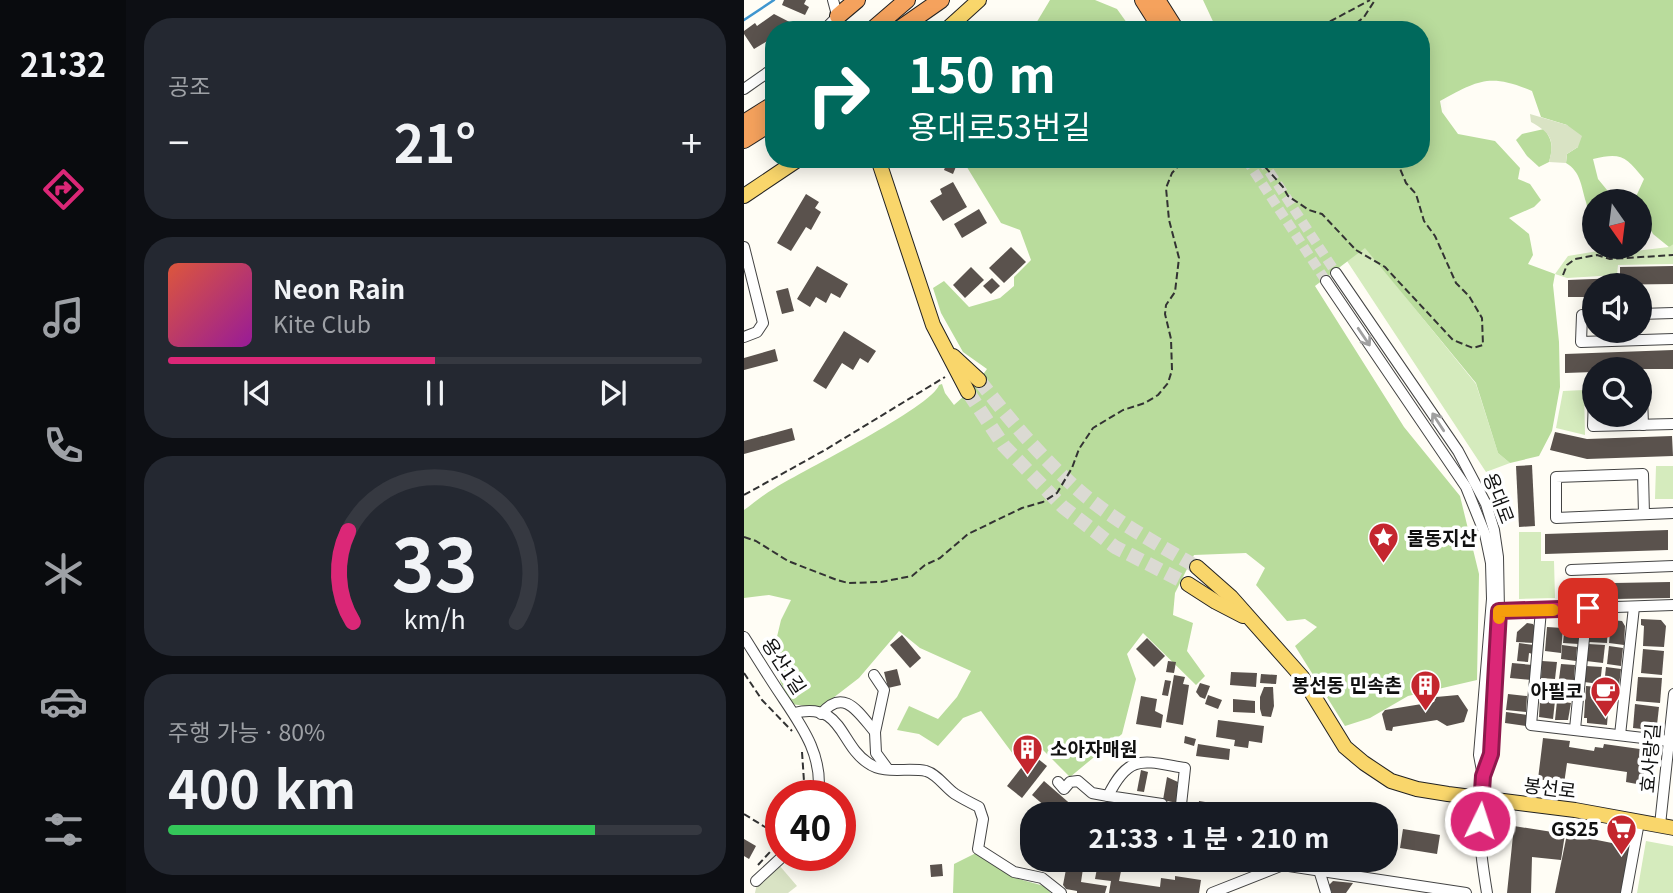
<!DOCTYPE html>
<html lang="ko">
<meta charset="utf-8">
<style>
body{margin:0;font-family:Georgia,"Noto Sans KR",serif;background:#242831;color:#f1f3f6;height:100vh;display:flex;flex-direction:column;font-size:26px;white-space:nowrap}
*{box-sizing:border-box;margin:0}
p{font-size:23px;color:#9ea1a6}
.icon{flex:none;width:38px;height:38px;fill:none;stroke:currentColor;stroke-width:2;stroke-linecap:round;stroke-linejoin:round}
.map{position:relative;flex:1;overflow:hidden}
.details{display:flex;flex-direction:column;gap:18px;padding:18px;background:#0d0f14;width:618px}
.details>*{flex:none}
.top-card{position:absolute;left:21px;top:21px;width:665px;height:147px;border-radius:28px;box-shadow:0 4px 18px #0003;background:#00695c;color:#fff;overflow:hidden}
.needle{width:46px;rotate:166deg}
.tools{position:absolute;left:838px;top:189px;display:grid;gap:14px}
.tools a{display:grid;place-items:center;width:70px;height:70px;border-radius:50%;background:#171b24;box-shadow:0 4px 18px #0003;font-size:35px}
.speed{position:absolute;left:21px;top:780px;display:flex;gap:14px;font-size:35px;font-weight:700;text-align:center}
.speed>*{display:grid;place-content:center;width:91px;height:91px;border-radius:50%;background:#171b24;box-shadow:0 4px 18px #0003;line-height:1}
.speed .limit{border:10px solid #d22;background:#fff;color:#111}
.pin{position:absolute;display:grid;place-items:center;width:60px;height:60px;color:#fff;margin:-30px;border-radius:14px;box-shadow:0 4px 10px #0006}
.me{position:absolute;width:77px;margin:-38px;rotate:4deg;stroke-linejoin:round;filter:drop-shadow(0 0 5px #0008)}
.turn{display:flex;align-items:center;gap:24px;height:147px;padding:0 28px;font-size:32px}
.turn .icon{width:91px;height:91px;stroke-width:2.5}
.turn b{display:block;font-size:49px;line-height:60px}
.big{font-size:52px;font-weight:700;line-height:1.1}
.details .widget{flex:1;display:flex;flex-direction:column;justify-content:center;gap:10px;min-width:0;padding:0 24px;border-radius:28px;background:#242831}
.details .dial{align-items:center;gap:0}
.dial svg{height:182px;overflow:visible;fill:none;stroke:#363941;stroke-width:7;stroke-linecap:round;text-anchor:middle}
.dial text{fill:#f1f3f6;stroke:none}
.song{display:flex;align-items:center;gap:21px}
.cover{width:84px;height:84px;border-radius:10px;background:linear-gradient(135deg,hsl(10 70% 55%),hsl(300 70% 35%))}
.played{height:7px;border-radius:4px;background:linear-gradient(90deg,#db2777 50%,#363941 50%)}
.keys{display:flex;justify-content:space-around;direction:ltr}
.heat{display:flex;justify-content:space-between;align-items:center;font-size:38px;direction:ltr}
.charge{height:10px;border-radius:5px;background:linear-gradient(90deg,#34c759 80%,#363941 0)}
.trip{position:absolute;left:276px;top:802px;width:378px;height:70px;border-radius:28px;background:#171b24;box-shadow:0 4px 18px #0003;font-weight:700;line-height:70px;text-align:center}
main{display:flex;flex:1;min-height:0}
.menu{display:flex;flex-direction:column;width:126px;justify-content:space-around;align-items:center;background:#090b0e;color:#9ea1a6}
.menu .icon{width:49px;height:49px}
.menu .selected{color:#db2777}
.menu b{font-size:32px;color:#f1f3f6}
.map>svg:first-child{display:block}
.green{fill:#d5ebbd}
.forest{fill:#b9dc9c}
.cemetery{fill:#d9e3c4}
.lines{fill:none;stroke-linecap:round;stroke-linejoin:round}
.stream{stroke:#3f96cf;stroke-width:2.5}
.building{fill:#5a524d}
.minor-tunnel{stroke:#dbdad3;stroke-width:10;stroke-dasharray:10 5;stroke-linecap:butt}
.major-tunnel{stroke:#dbdad3;stroke-width:14;stroke-dasharray:14 7;stroke-linecap:butt}
.minor-casing{stroke:#444;stroke-width:12}
.major-casing{stroke:#222;stroke-width:16}
.highway-casing{stroke:#222;stroke-width:18}
.path{stroke:#333;stroke-width:2;stroke-dasharray:7 3.5;stroke-linecap:butt}
.minor{stroke:#fff;stroke-width:10}
.major{stroke:#f9d66b;stroke-width:14}
.highway{stroke:#f5a25d;stroke-width:16}
.oneway{stroke:#a0a0a0}
.route-casing{stroke:#8e194d;stroke-width:18}
.route{stroke:#db2777;stroke-width:12}
.slow{stroke:#f59e0b;stroke-width:12}
.labels{text-anchor:middle;stroke-width:7;stroke-linejoin:round;paint-order:stroke}
.street-label{font-size:19px;fill:#111;stroke:#fff}
.poi-label{font-size:19px;font-weight:bold;fill:#111;stroke:#fff;text-anchor:end}
</style>
<main>
<nav class="menu">
<b>21:32</b>
<svg class="icon selected" aria-label="directions" viewBox="0 0 24 24"><path d="M12 3l9 9-9 9-9-9zM9 14v-3h6M13 9l2 2-2 2"/></svg>
<svg class="icon" aria-label="music" viewBox="0 0 24 24"><path d="M9 18V5l10-2v13"/><circle cx="6" cy="18" r="3"/><circle cx="16" cy="16" r="3"/></svg>
<svg class="icon" aria-label="phone" viewBox="0 0 24 24"><path d="M5 4h4l2 5-3 2q2 4 5 5l2-3 5 2v4C11 20 4 13 5 4z"/></svg>
<svg class="icon" aria-label="climate" viewBox="0 0 24 24"><path d="M12 3v18M4 7l16 10M4 17L20 7"/></svg>
<svg class="icon" aria-label="car" viewBox="0 0 24 24"><path d="M5 17H2v-5l4-1 3-4h7l3 4 3 1v5h-3M9 17h6M6 11h13"/><circle cx="7" cy="17" r="2"/><circle cx="17" cy="17" r="2"/></svg>
<svg class="icon" aria-label="filters" viewBox="0 0 24 24"><path d="M4 7h16M4 17h16"/><circle cx="9" cy="7" r="2"/><circle cx="15" cy="17" r="2"/></svg>
</nav>
<section class="details">
<div class="widget"><p>공조</p>
<div class="heat"><a>−</a><b class="big">21°</b><a>+</a></div>
</div>
<div class="widget">
<div class="song"><i class="cover"></i><div><b>Neon Rain</b><p>Kite Club</p></div></div>
<div class="played"></div>
<div class="keys"><svg class="icon" aria-label="previous" viewBox="0 0 24 24"><path d="M18 5L8 12l10 7zM5 5v14"/></svg><svg class="icon" aria-label="pause" viewBox="0 0 24 24"><path d="M8 5v14M16 5v14"/></svg><svg class="icon" aria-label="next" viewBox="0 0 24 24"><path d="M6 5l10 7-10 7zM19 5v14"/></svg></div>
</div>
<div class="widget dial"><svg viewBox="0 0 100 80">
<path d="M14 69A42 42 0 1 1 86 69"/>
<path d="M14 69A42 42 0 0 1 12 29" stroke="#db2777"/>
<text x="50" y="56" font-size="32" font-weight="700">33</text>
<text x="50" y="72" font-size="11">km/h</text>
</svg></div>
<div class="widget"><p>주행 가능 · 80%</p><b class="big">400 km</b><div class="charge"></div></div>
</section>
<div class="map">
<svg width="930" height="893" viewBox="0 0 930 893">
<rect width="100%" height="100%" fill="#fffdf5"/>
<g class="green">
<path d="M929,244V264L874,265L873,275L823,278L811,274L824,256L860,250L866,254L925,247Z"/>
<path d="M621,247L732,384L754,453L766,463L742,472L603,261Z"/>
<path d="M840,390L841,435L812,428L819,391Z"/>
<path d="M912,466H929V499H911Z"/>
<path d="M775,532H797V561H810L811,598L775,599Z"/>
<path d="M902,841L929,846V893H893Z"/>
</g>
<g class="forest">
<path d="M306,0H351L373,9L388,30H288Z"/>
<path d="M459,0H929L930,244L925,247L909,234L899,214H896V201H890L900,179C882,157 878,152 849,159L854,179L872,201H850V223C847,216 843,209 842,202C837,186 837,172 822,163L823,154L834,147L823,125L797,117L788,91C746,73 734,80 696,101L698,112L714,134L751,141L776,168L774,179L786,184L797,200L790,207L765,218L785,234L789,255L784,264L811,274L809,285L815,342L816,387L808,431L795,456L766,463L754,453L732,383L621,248L571,286L660,427L716,496L735,574L733,680L664,696L626,718L601,726L551,646L573,627L561,619L543,621L512,585L521,568L502,553L450,555L431,593L429,615L449,623L443,651L461,676L452,685L399,633L383,654L392,679L378,734L326,777L287,738L269,754L237,711L219,718L194,746L175,734L153,730L165,706L194,719L213,697L227,671L176,648L155,631L115,678L76,708L47,704L36,681L35,660L31,645L37,620L47,600L25,595L0,598V510C10,503 20,494 31,488C58,471 188,407 195,385L198,384L201,393L210,405L229,388L243,369L219,352L197,313L189,288L200,281L225,307L256,298L270,286V277L287,260L276,230L257,223L218,159H677V30H473Z"/>
<path d="M800,129C809,141 809,148 805,162L795,167L783,156L772,140L778,134Z"/>
<path d="M232,853L271,878L300,886L307,893H209L210,864Z"/>
</g>
<g class="cemetery">
<path d="M786,114L823,125L838,136L834,147L823,154L822,163L805,162C811,140 807,133 787,122Z"/>
<path d="M35,865L53,886L44,893H11L13,883Z"/>
</g>
<g class="lines">
<path class="stream" d="M0,20L30,0"/>
</g>
<g class="building">
<path d="M40,0H62L60,4L65,7L61,15L38,5Z"/>
<path d="M30,14L61,30H30V37L10,49L0,34V31L11,23L13,26Z"/>
<path d="M204,159H215L209,174L200,170Z"/>
<path d="M209,182L223,207L199,221L186,201L198,194L196,189Z"/>
<path d="M62,194L75,202L71,208L77,212L67,230L62,227L47,251L33,243Z"/>
<path d="M235,209L243,223L218,238L210,224Z"/>
<path d="M267,247L282,262L260,283L245,268Z"/>
<path d="M73,266L104,284L96,298L87,293L82,303L72,297L66,307L53,299Z"/>
<path d="M930,266V284L850,285V297H824V280L876,278V267Z"/>
<path d="M227,267L240,280L221,298L209,285Z"/>
<path d="M248,278L256,286L247,294L239,286Z"/>
<path d="M44,288L50,311L38,314L32,291Z"/>
<path d="M100,331L132,351L124,363L116,358L109,370L98,363L82,389L69,381Z"/>
<path d="M31,349L34,361L0,370V358Z"/>
<path d="M930,350V369H850V372L821,373V354Z"/>
<path d="M48,428L51,440L0,454V441Z"/>
<path d="M811,432L843,439L928,436L929,456L843,459L806,450Z"/>
<path d="M788,465L791,526L775,527L772,466Z"/>
<path d="M924,530V550L801,554V534Z"/>
<path d="M926,582V598L870,599V583Z"/>
<path d="M897,619L917,620L922,626L920,647L899,646L900,626L897,625Z"/>
<path d="M852,620L864,621L863,643L845,642L846,625Z"/>
<path d="M867,620L878,621L881,626L880,645L865,643Z"/>
<path d="M834,621L837,625L835,644L819,643L821,623Z"/>
<path d="M783,623L789,624L792,629L791,643L772,642L773,632Z"/>
<path d="M803,627L819,628L817,653L801,651Z"/>
<path d="M158,635L177,658L166,668L146,645Z"/>
<path d="M403,638L421,656L410,667L392,649Z"/>
<path d="M775,643L790,645L789,654L785,653L784,662L773,661Z"/>
<path d="M844,644L861,645L859,663L842,661Z"/>
<path d="M818,645L833,647L832,661L817,659Z"/>
<path d="M865,646L879,648L877,666L863,664Z"/>
<path d="M899,649L920,651L918,675L897,673Z"/>
<path d="M424,661L432,662L430,673L422,672Z"/>
<path d="M798,661L813,662L811,679L797,678Z"/>
<path d="M768,663L789,665L787,680L766,678Z"/>
<path d="M817,664L831,665L830,680L815,679Z"/>
<path d="M842,666L858,667L856,684L840,682Z"/>
<path d="M862,667L877,669L875,686L860,685Z"/>
<path d="M153,669L157,685L144,688L140,672Z"/>
<path d="M487,672L513,673L512,687L486,685Z"/>
<path d="M517,674L533,675L532,684L516,683Z"/>
<path d="M430,675L441,677L439,684L445,685L439,725L422,722Z"/>
<path d="M894,677L918,678L916,703L892,701Z"/>
<path d="M421,680L427,681L424,696L418,695Z"/>
<path d="M796,681L811,683L810,696L795,695Z"/>
<path d="M456,683L466,686L461,699L456,697L452,692Z"/>
<path d="M815,683L829,684L828,699L813,698Z"/>
<path d="M842,686L866,688L863,725L843,723V718H840Z"/>
<path d="M520,687H529L530,706L527,717L518,716L516,709V697Z"/>
<path d="M764,694L783,696L782,712L762,710Z"/>
<path d="M464,695L478,700L474,709L461,704Z"/>
<path d="M714,695L724,710L720,722L703,726L693,720L649,727L648,731L642,730L638,714L641,710L690,702L692,697Z"/>
<path d="M397,696L413,699L411,711L419,715L417,728L392,724Z"/>
<path d="M489,699L511,701V713L489,712Z"/>
<path d="M796,699L811,701L809,719L795,717Z"/>
<path d="M813,701L827,703L824,720H811Z"/>
<path d="M891,704L915,707L913,725L907,730L889,728Z"/>
<path d="M762,712L783,715L782,726L761,723Z"/>
<path d="M474,720L520,726L518,743L505,741L504,748L490,746L491,740L472,737Z"/>
<path d="M441,736L452,739L450,746L440,743Z"/>
<path d="M799,738L826,741L825,747L850,751L851,747L859,748L860,744L903,750L898,785L882,782L883,772L823,763L819,791L806,789L807,781L794,779Z"/>
<path d="M454,744L486,749L485,760L452,756Z"/>
<path d="M288,754L303,766L278,798L263,786Z"/>
<path d="M397,770L404,772L400,792L393,791Z"/>
<path d="M423,777L434,782L433,786L436,787L433,803L419,800Z"/>
<path d="M300,781L338,814H310L288,795Z"/>
<path d="M455,801L524,812V814H453Z"/>
<path d="M352,806L366,810L365,814H350Z"/>
<path d="M770,826L821,834L817,860L788,857L787,893H763Z"/>
<path d="M659,829L696,835L693,854L656,848Z"/>
<path d="M823,834L888,847L878,893H811Z"/>
<path d="M0,839L12,846L5,859L0,856Z"/>
<path d="M324,859H335L334,861L340,862L337,882L363,886L361,893H333V891L322,889L319,885Z"/>
<path d="M354,863L378,866L375,881L416,887L417,878L431,880V876L457,880L455,893H365L367,881L351,879Z"/>
<path d="M198,864L199,876L187,877L186,865Z"/>
<path d="M589,881L609,883L602,893H588L585,885Z"/>
</g>
<g class="lines">
<g class="minor-tunnel">
<path d="M502,159L582,281"/>
<path d="M517,159L592,273"/>
</g>
<g class="major-tunnel">
<path d="M235,380C265,419 295,455 332,488C368,520 412,543 453,567"/>
<path d="M224,392L260,446L319,507L371,547L444,584"/>
</g>
<defs>
<g id="minor">
<path d="M89,0L97,30"/>
<path d="M80,30L94,16"/>
<path d="M0,89L30,68"/>
<path d="M0,247L19,323L13,332L0,337"/>
<path d="M592,273L714,451L742,504L750,530L754,557L755,611L747,754C729,801 735,845 743,893"/>
<path d="M582,281L722,487L741,534L747,563L748,599L735,755L739,776"/>
<path d="M896,314L930,313"/>
<path d="M850,315H838L837,342L930,339"/>
<path d="M896,397H898L899,425"/>
<path d="M850,398L849,426L930,424"/>
<path d="M900,514L899,474L812,477V518L930,513"/>
<path d="M827,570L930,566"/>
<path d="M797,610L787,725L925,741"/>
<path d="M755,611L930,605"/>
<path d="M0,637C12,656 23,674 35,692C57,725 80,755 74,796"/>
<path d="M130,675L140,690L131,732L132,753L143,768"/>
<path d="M50,713C99,701 95,744 124,763C140,775 164,767 182,771C193,774 202,788 211,794C219,799 227,803 235,807L239,819L234,849L270,872L298,878L317,893"/>
<path d="M77,714C100,687 114,712 131,732"/>
<path d="M831,729L843,608"/>
<path d="M876,735L890,607"/>
<path d="M314,782L320,789L326,782L334,781L348,793L364,796"/>
<path d="M416,814L418,804L364,796C385,753 399,761 441,768L436,814"/>
<path d="M916,825L930,694"/>
<path d="M498,859L722,893"/>
<path d="M575,870L582,893"/>
<path d="M12,881L39,856"/>
<path d="M468,893L539,865"/>
<path d="M882,893L895,822"/>
</g>
<g id="major">
<path d="M202,30L235,0"/>
<path d="M134,159L189,325L224,392"/>
<path d="M0,196L55,159"/>
<path d="M209,356L235,380"/>
<path d="M453,567L487,597L558,677L601,747L620,763L647,781L673,789L704,794L831,810L930,828"/>
<path d="M444,584L472,602L499,616"/>
</g>
<g id="highway">
<path d="M399,0L418,30"/>
<path d="M413,0L432,30"/>
<path d="M94,16L113,0"/>
<path d="M128,30L163,0"/>
<path d="M154,30L197,0"/>
<path d="M0,123L30,104"/>
<path d="M0,140L30,121"/>
</g>
</defs>
<use href="#minor" class="minor-casing"/>
<use href="#major" class="major-casing"/>
<use href="#highway" class="highway-casing"/>
<g class="path">
<path d="M580,30L585,22L626,0"/>
<path d="M604,30L620,17L631,0"/>
<path d="M514,159L539,187L544,196L565,210L578,214L611,249"/>
<path d="M612,250L641,267L709,340L729,348L739,345L738,318L725,296L712,283L691,236L680,221L672,194L662,183L652,159"/>
<path d="M819,275L823,265L831,259L853,255L866,259L930,255"/>
<path d="M0,495L81,450L201,377"/>
<path d="M0,537L12,541L44,561L93,580L104,583L137,582L168,576L181,565L196,558L224,534L278,508L299,502L313,493L328,468L335,449L349,428L379,410L401,403L414,395L424,383L428,370L427,339L421,314L422,305L431,292L435,258L425,220L422,188L428,173L441,159"/>
<path d="M0,673L18,700L48,731"/>
<path d="M58,752L61,796"/>
<path d="M0,814L21,827L37,824"/>
<path d="M14,865L37,840"/>
</g>
<use href="#minor" class="minor"/>
<use href="#major" class="major"/>
<use href="#highway" class="highway"/>
</g>
<defs><path id="oneway-shaft" d="M-6 0H5M1.5-3L5.5 0L1.5 3" fill="none" stroke-width="1.6" stroke-linecap="round" stroke-linejoin="round" transform="scale(1.75)"/></defs>
<g class="oneway">
<use href="#oneway-shaft" transform="translate(620 337) rotate(56)"/>
<use href="#oneway-shaft" transform="translate(694 422) rotate(-123)"/>
</g>
<g class="lines">
<defs>
<path id="route" d="M736,821L739,776L747,754L755,611L844,608"/>
</defs>
<use href="#route" class="route-casing"/>
<use href="#route" class="route"/>
<path class="slow" d="M755,618V611L809,610"/>
</g>
<defs>
<symbol id="sight-pin" viewBox="-11 -11 22 30"><path d="M0 17L-7.5 6A9.5 9.5 0 1 1 7.5 6Z" fill="#c4262e" stroke="#fff"/><path d="M0-6L1.8-2.2L6-1.7L2.9 1.2L3.7 5.4L0 3.3L-3.7 5.4L-2.9 1.2L-6-1.7L-1.8-2.2Z" fill="#fff"/></symbol>
<symbol id="building-pin" viewBox="-11 -11 22 30"><path d="M0 17L-7.5 6A9.5 9.5 0 1 1 7.5 6Z" fill="#c4262e" stroke="#fff"/><path d="M-4-6H4V6H1V3H-1V6H-4ZM-2.5-4.3h1.7v1.8h-1.7ZM.8-4.3h1.7v1.8H.8ZM-2.5-1h1.7V.8h-1.7ZM.8-1h1.7V.8H.8Z" fill="#fff"/></symbol>
<symbol id="cafe-pin" viewBox="-11 -11 22 30"><path d="M0 17L-7.5 6A9.5 9.5 0 1 1 7.5 6Z" fill="#c4262e" stroke="#fff"/><path d="M-5.5-4.5H6V0H3Q3 3.5 0 3.5H-2.5Q-5.5 3.5-5.5 0ZM3-3.2v2h1.7v-2ZM-6 4.5H4V6H-6Z" fill="#fff"/></symbol>
<symbol id="supermarket-pin" viewBox="-11 -11 22 30"><path d="M0 17L-7.5 6A9.5 9.5 0 1 1 7.5 6Z" fill="#c4262e" stroke="#fff"/><path d="M-6-5.5h2.5l.6 2H6L4.5 2H-2.5L-4.4-4H-6ZM-1.5 3.2a1.3 1.3 0 1 0 .1 0ZM3 3.2a1.3 1.3 0 1 0 .1 0Z" fill="#fff"/></symbol>
</defs>
<g fill-rule="evenodd">
<use href="#sight-pin" x="622" y="520" width="35" height="47"/>
<use href="#building-pin" x="664" y="668" width="35" height="47"/>
<use href="#cafe-pin" x="844" y="674" width="35" height="47"/>
<use href="#building-pin" x="266" y="732" width="35" height="47"/>
<use href="#supermarket-pin" x="860" y="812" width="35" height="47"/>
</g>
<g class="labels">
<g class="street-label">
<text transform="translate(755 498) rotate(69)" y="7">용대로</text>
<text transform="translate(40 666) rotate(57)" y="7">용산1길</text>
<text transform="translate(906 758) rotate(-85)" y="7">효사랑길</text>
<text transform="translate(806 788) rotate(7)" y="7">봉선로</text>
</g>
<g class="poi-label">
<text x="663" y="545" text-anchor="start">물동지산</text>
<text x="658" y="692">봉선동 민속촌</text>
<text x="839" y="698">아필코</text>
<text x="306" y="756" text-anchor="start">소아자매원</text>
<text x="855" y="836">GS25</text>
</g>
</g>
</svg>
<div class="tools">
<a><svg class="needle" viewBox="-14 -14 28 28"><path d="M0-13l5 13h-10z" fill="#e53935"/><path d="M0 13l5-13h-10z" fill="#9ea1a6"/></svg></a>
<a><svg class="icon" aria-label="sound" viewBox="0 0 24 24"><path d="M4 9h4l5-4v14l-5-4H4zM17 9q2 3 0 6"/></svg></a>
<a><svg class="icon" aria-label="search" viewBox="0 0 24 24"><circle cx="10" cy="10" r="6"/><path d="M15 15l6 6"/></svg></a>
</div>
<div class="speed"><div class="limit">40</div></div>
<div class="pin" style="left:844px;top:608px;background:#d93025"><svg class="icon" aria-label="arrive" viewBox="0 0 24 24"><path d="M6 21V4h12l-3 4 3 4H6"/></svg></div>
<svg class="me" style="left:736px;top:821px" viewBox="-20 -20 40 40"><circle r="17" fill="#db2777" stroke="#fff" stroke-width="3"/><path d="M0-11L8 9 0 5-8 9z" fill="#fff"/></svg>
<div class="trip">21:33 · 1 분 · 210 m</div>
<div class="top-card">
<div class="turn"><svg class="icon" aria-label="right" viewBox="0 0 24 24"><path d="M7 20v-9h11M14 6l5 5-5 5"/></svg><div><b>150 m</b>용대로53번길</div></div>
</div>
</div>
</main>
